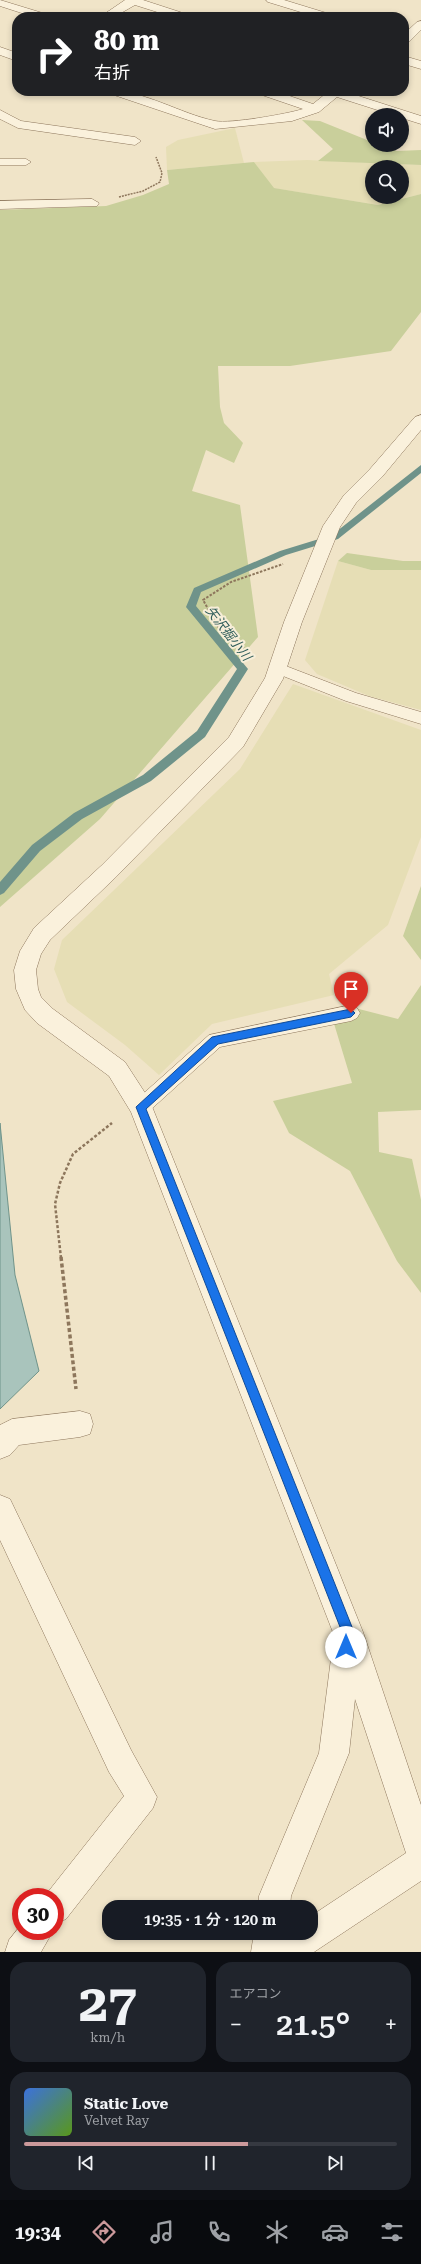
<!DOCTYPE html>
<html lang="ja">
<meta charset="utf-8">
<style>
body{margin:0;font-family:"Roboto Serif","Noto Sans JP",serif;background:#20242c;color:#f1f3f6;height:100vh;display:flex;flex-direction:column;font-size:15px;white-space:nowrap}
*{box-sizing:border-box;margin:0}
p{font-size:13px;color:#9ea1a6}
.icon{flex:none;width:22px;height:22px;fill:none;stroke:currentColor;stroke-width:2;stroke-linecap:round;stroke-linejoin:round}
.map{position:relative;height:1952px;overflow:hidden}
.drawer{display:flex;flex-direction:column;gap:10px;padding:10px;background:#0d0f14;flex:1}
.drawer>*{flex:none}
.banner{position:absolute;left:12px;top:12px;width:397px;height:84px;border-radius:16px;box-shadow:0 2px 6px #0003;background:#202124;color:#fff;overflow:hidden}
.fabs{position:absolute;left:365px;top:108px;display:grid;gap:8px}
.fabs a{display:grid;place-items:center;width:44px;height:44px;border-radius:50%;background:#171b24;box-shadow:0 2px 6px #0003;font-size:20px}
.speed{position:absolute;left:12px;top:1888px;display:flex;gap:8px;font-size:20px;font-weight:700;text-align:center}
.speed>*{display:grid;place-content:center;width:52px;height:52px;border-radius:50%;background:#171b24;box-shadow:0 2px 6px #0003;line-height:1}
.speed .limit{border:6px solid #d22;background:#fff;color:#111}
.pin{position:absolute;display:grid;place-items:center;width:34px;height:34px;color:#fff;margin:-41px -17px;border-radius:50% 50% 50% 0;rotate:-45deg;box-shadow:0 0 4px #0007}
.pin .icon{rotate:45deg}
.me{position:absolute;width:44px;margin:-22px;rotate:0deg;stroke-linejoin:round;filter:drop-shadow(0 0 3px #0008)}
.turn{display:flex;align-items:center;gap:14px;height:84px;padding:0 16px;font-size:18px}
.turn .icon{width:52px;height:52px;stroke-width:2.5}
.turn b{display:block;font-size:28px;line-height:34px}
.big{font-size:30px;font-weight:600;line-height:1.1}
.drawer .tile{flex:1;display:flex;flex-direction:column;justify-content:center;gap:6px;min-width:0;padding:0 14px;border-radius:16px;background:#20242c}
.drawer .dial{align-items:center;gap:0}
.dial b{font-size:52px;line-height:1}
.song{display:flex;align-items:center;gap:12px}
.cover{width:48px;height:48px;border-radius:6px;background:linear-gradient(135deg,hsl(220 70% 55%),hsl(90 70% 35%))}
.played{height:4px;border-radius:2px;background:linear-gradient(90deg,#cc999b 60%,#363941 60%)}
.keys{display:flex;justify-content:space-around;direction:ltr}
.heat{display:flex;justify-content:space-between;align-items:center;font-size:22px;direction:ltr}
.drawer .tiles{flex:1;display:grid;gap:10px;grid-template-columns:1fr 1fr}
.tile:last-child{grid-column:span 2}
.trip{position:absolute;left:102px;top:1900px;width:216px;height:40px;border-radius:16px;background:#171b24;box-shadow:0 2px 6px #0003;font-weight:600;line-height:40px;text-align:center}
.tab-bar{display:flex;height:64px;justify-content:space-around;align-items:center;background:#090b0e;color:#9ea1a6}
.tab-bar .icon{width:28px;height:28px}
.tab-bar .on{color:#cc999b}
.tab-bar b{font-size:18px;color:#f1f3f6}
.map>svg:first-child{display:block}
.farmland{fill:#e6deb5;fill-rule:evenodd}
.green{fill:#c9cf9b}
.water{fill:#a9c4bc;stroke:#6f938a}
.lines{fill:none;stroke-linecap:round;stroke-linejoin:round}
.stream{fill:#6f938a;fill-rule:evenodd}
.lane-casing{stroke:#8d765c;stroke-width:1}
.street-casing{stroke:#8d765c;stroke-width:1}
.path-far3{stroke:#8d765c;stroke-width:1.5;stroke-dasharray:2 1;stroke-linecap:butt}
.path-far2{stroke:#8d765c;stroke-width:2;stroke-dasharray:2.5 1.5;stroke-linecap:butt}
.path-far1{stroke:#8d765c;stroke-width:2.5;stroke-dasharray:3 2;stroke-linecap:butt}
.path{stroke:#8d765c;stroke-width:3.5;stroke-dasharray:4 2.5;stroke-linecap:butt}
.lane{fill:#faf1dc;fill-rule:evenodd}
.street{fill:#faf1dc;fill-rule:evenodd}
.route{fill:#1a73e8;stroke:#114b97}
.labels{text-anchor:middle;stroke-width:4;stroke-linejoin:round;paint-order:stroke}
.water-label{font-size:13px;font-style:italic;fill:#2f5d5a;stroke:#f7eed8}
</style>
<div class="map">
<svg width="421" height="1952" viewBox="0 0 421 1952">
<rect width="100%" height="100%" fill="#f0e4c8"/>
<g class="farmland">
<path d="M235,128L244,163L167,170L166,147L178,140Z"/>
<path d="M307,160L421,165V194L378,205L273,188L254,162ZM372,167H402V197H372Z"/>
<path d="M338,561L371,570H421V710L369,696L317,674L305,660Z"/>
<path d="M293,684L421,730V837L388,925L329,974L334,995L212,1024L159,1075L125,1045L67,1002L54,969L62,940L240,769Z"/>
</g>
<g class="green">
<path d="M302,120L320,121L372,142V145H380L397,151L421,150V165L318,161L333,149Z"/>
<path d="M254,162L274,188L378,205L421,194V312L391,351L290,366H218L220,407L224,423L243,443L234,463L206,450L192,491L240,505L258,637L100,819L0,907V210L106,206L143,195L169,184L167,170Z"/>
<path d="M347,553L403,561H421V570H371L338,561Z"/>
<path d="M421,886V960L403,936Z"/>
<path d="M421,985V1110L378,1112L379,1152L412,1159L421,1200V1293L397,1261L350,1171L289,1133L273,1101L352,1083L332,1017L351,1007L398,1019Z"/>
</g>
<path class="water" d="M0,1123L15,1275L39,1371L0,1409Z"/>
<g class="lines">
<path class="stream" d="M421,465V473L338,539L286,555L201,592L196,606L248,669L205,737L151,781L82,819L40,851L4,893L0,895V882L32,845L74,813L143,775L197,731L237,669L186,607L194,588L280,551L332,535Z"/>
<defs>
<g id="lane">
<path d="M0,159H26L31,162L26,165H0Z"/>
<path d="M278,663L356,693L421,712V724L346,701L273,672L271,668L273,664Z"/>
<path d="M351,1005L357,1008L360,1013L357,1018L351,1021L220,1047L147,1113L141,1115L135,1113L132,1107L135,1101L209,1035Z"/>
</g>
<g id="street">
<path d="M0,0L49,15L51,17H34L0,6Z"/>
<path d="M143,0L189,15L191,17H173L135,5L114,17H100L125,0Z"/>
<path d="M266,0H284L333,15L335,17H317L268,2Z"/>
<path d="M421,21V30L408,43L404,44V34L417,22Z"/>
<path d="M0,47L17,53V61L0,55Z"/>
<path d="M404,56L421,61V69L404,64Z"/>
<path d="M109,91C147,91 178,113 215,121C230,124 287,114 303,109L259,94L257,91H275L313,104L329,91H343L421,116V124L402,118V115H393L337,97L319,112L292,121L215,129L111,94Z"/>
<path d="M0,110L21,121L135,137L141,141L135,145L18,128L0,119Z"/>
<path d="M92,199L99,203L97,206L0,209V201Z"/>
<path d="M421,415V430L382,477L356,503L340,527L302,622L283,679L243,747L116,877L50,940L41,954L36,970L38,989L41,997L53,1009L125,1062L149,1099L363,1632L421,1805V1881L314,1952H251L254,1933H311V1916L406,1853L355,1699L349,1753L291,1896L290,1907H258L259,1896L319,1753L334,1635L131,1112L109,1076L37,1023L25,1010L16,989L14,970L20,951L34,928L102,865L229,737L265,678L284,622L323,526L344,495L370,469L415,417Z"/>
<path d="M80,1411L90,1414L93,1424L90,1434L80,1437L19,1445L10,1455L0,1459V1425L12,1419Z"/>
<path d="M0,1495L10,1499L131,1750L157,1797L153,1808L66,1919L55,1924V1897H44L124,1796L109,1772L0,1540Z"/>
<path d="M21,1925V1931H53L41,1952H5L9,1940Z"/>
</g>
</defs>
<use href="#lane" class="lane-casing"/>
<use href="#street" class="street-casing"/>
<path class="path-far3" d="M119,197L143,191L160,182L162,173L156,157"/>
<path class="path-far2" d="M250,653L219,628L203,600L231,582L283,564"/>
<path class="path-far1" d="M61,1258L55,1204L60,1183L73,1154L112,1123"/>
<path class="path" d="M61,1257L76,1389"/>
<use href="#lane" class="lane"/>
<use href="#street" class="street"/>
</g>
<path class="route" d="M351,1009L355,1013L351,1017L218,1044L146,1109L354,1632L350,1651L346,1653L342,1651L340,1647L342,1632L136,1107L212,1037Z"/>
<g class="labels">
<g class="water-label">
<text transform="translate(229 633) rotate(52)" y="5">矢沢掘小川</text>
</g>
</g>
</svg>
<div class="fabs">
<a><svg class="icon" aria-label="sound" viewBox="0 0 24 24"><path d="M4 9h4l5-4v14l-5-4H4zM17 9q2 3 0 6"/></svg></a>
<a><svg class="icon" aria-label="search" viewBox="0 0 24 24"><circle cx="10" cy="10" r="6"/><path d="M15 15l6 6"/></svg></a>
</div>
<div class="speed"><div class="limit">30</div></div>
<div class="pin" style="left:351px;top:1013px;background:#d93025"><svg class="icon" aria-label="arrive" viewBox="0 0 24 24"><path d="M6 21V4h12l-3 4 3 4H6"/></svg></div>
<svg class="me" style="left:346px;top:1647px" viewBox="-20 -20 40 40"><circle r="19" fill="#fff"/><path d="M0-13L10 11 0 6-10 11z" fill="#1a73e8"/></svg>
<div class="trip">19:35 · 1 分 · 120 m</div>
<div class="banner">
<div class="turn"><svg class="icon" aria-label="right" viewBox="0 0 24 24"><path d="M7 20v-9h11M14 6l5 5-5 5"/></svg><div><b>80 m</b>右折</div></div>
</div>
</div>
<section class="drawer">
<div class="tiles">
<div class="tile dial"><b>27</b><p>km/h</p></div>
<div class="tile"><p>エアコン</p>
<div class="heat"><a>−</a><b class="big">21.5°</b><a>+</a></div>
</div>
<div class="tile">
<div class="song"><i class="cover"></i><div><b>Static Love</b><p>Velvet Ray</p></div></div>
<div class="played"></div>
<div class="keys"><svg class="icon" aria-label="previous" viewBox="0 0 24 24"><path d="M18 5L8 12l10 7zM5 5v14"/></svg><svg class="icon" aria-label="pause" viewBox="0 0 24 24"><path d="M8 5v14M16 5v14"/></svg><svg class="icon" aria-label="next" viewBox="0 0 24 24"><path d="M6 5l10 7-10 7zM19 5v14"/></svg></div>
</div>
</div>
</section>
<nav class="tab-bar">
<b>19:34</b>
<svg class="icon on" aria-label="directions" viewBox="0 0 24 24"><path d="M12 3l9 9-9 9-9-9zM9 14v-3h6M13 9l2 2-2 2"/></svg>
<svg class="icon" aria-label="music" viewBox="0 0 24 24"><path d="M9 18V5l10-2v13"/><circle cx="6" cy="18" r="3"/><circle cx="16" cy="16" r="3"/></svg>
<svg class="icon" aria-label="phone" viewBox="0 0 24 24"><path d="M5 4h4l2 5-3 2q2 4 5 5l2-3 5 2v4C11 20 4 13 5 4z"/></svg>
<svg class="icon" aria-label="climate" viewBox="0 0 24 24"><path d="M12 3v18M4 7l16 10M4 17L20 7"/></svg>
<svg class="icon" aria-label="car" viewBox="0 0 24 24"><path d="M5 17H2v-5l4-1 3-4h7l3 4 3 1v5h-3M9 17h6M6 11h13"/><circle cx="7" cy="17" r="2"/><circle cx="17" cy="17" r="2"/></svg>
<svg class="icon" aria-label="filters" viewBox="0 0 24 24"><path d="M4 7h16M4 17h16"/><circle cx="9" cy="7" r="2"/><circle cx="15" cy="17" r="2"/></svg>
</nav>
